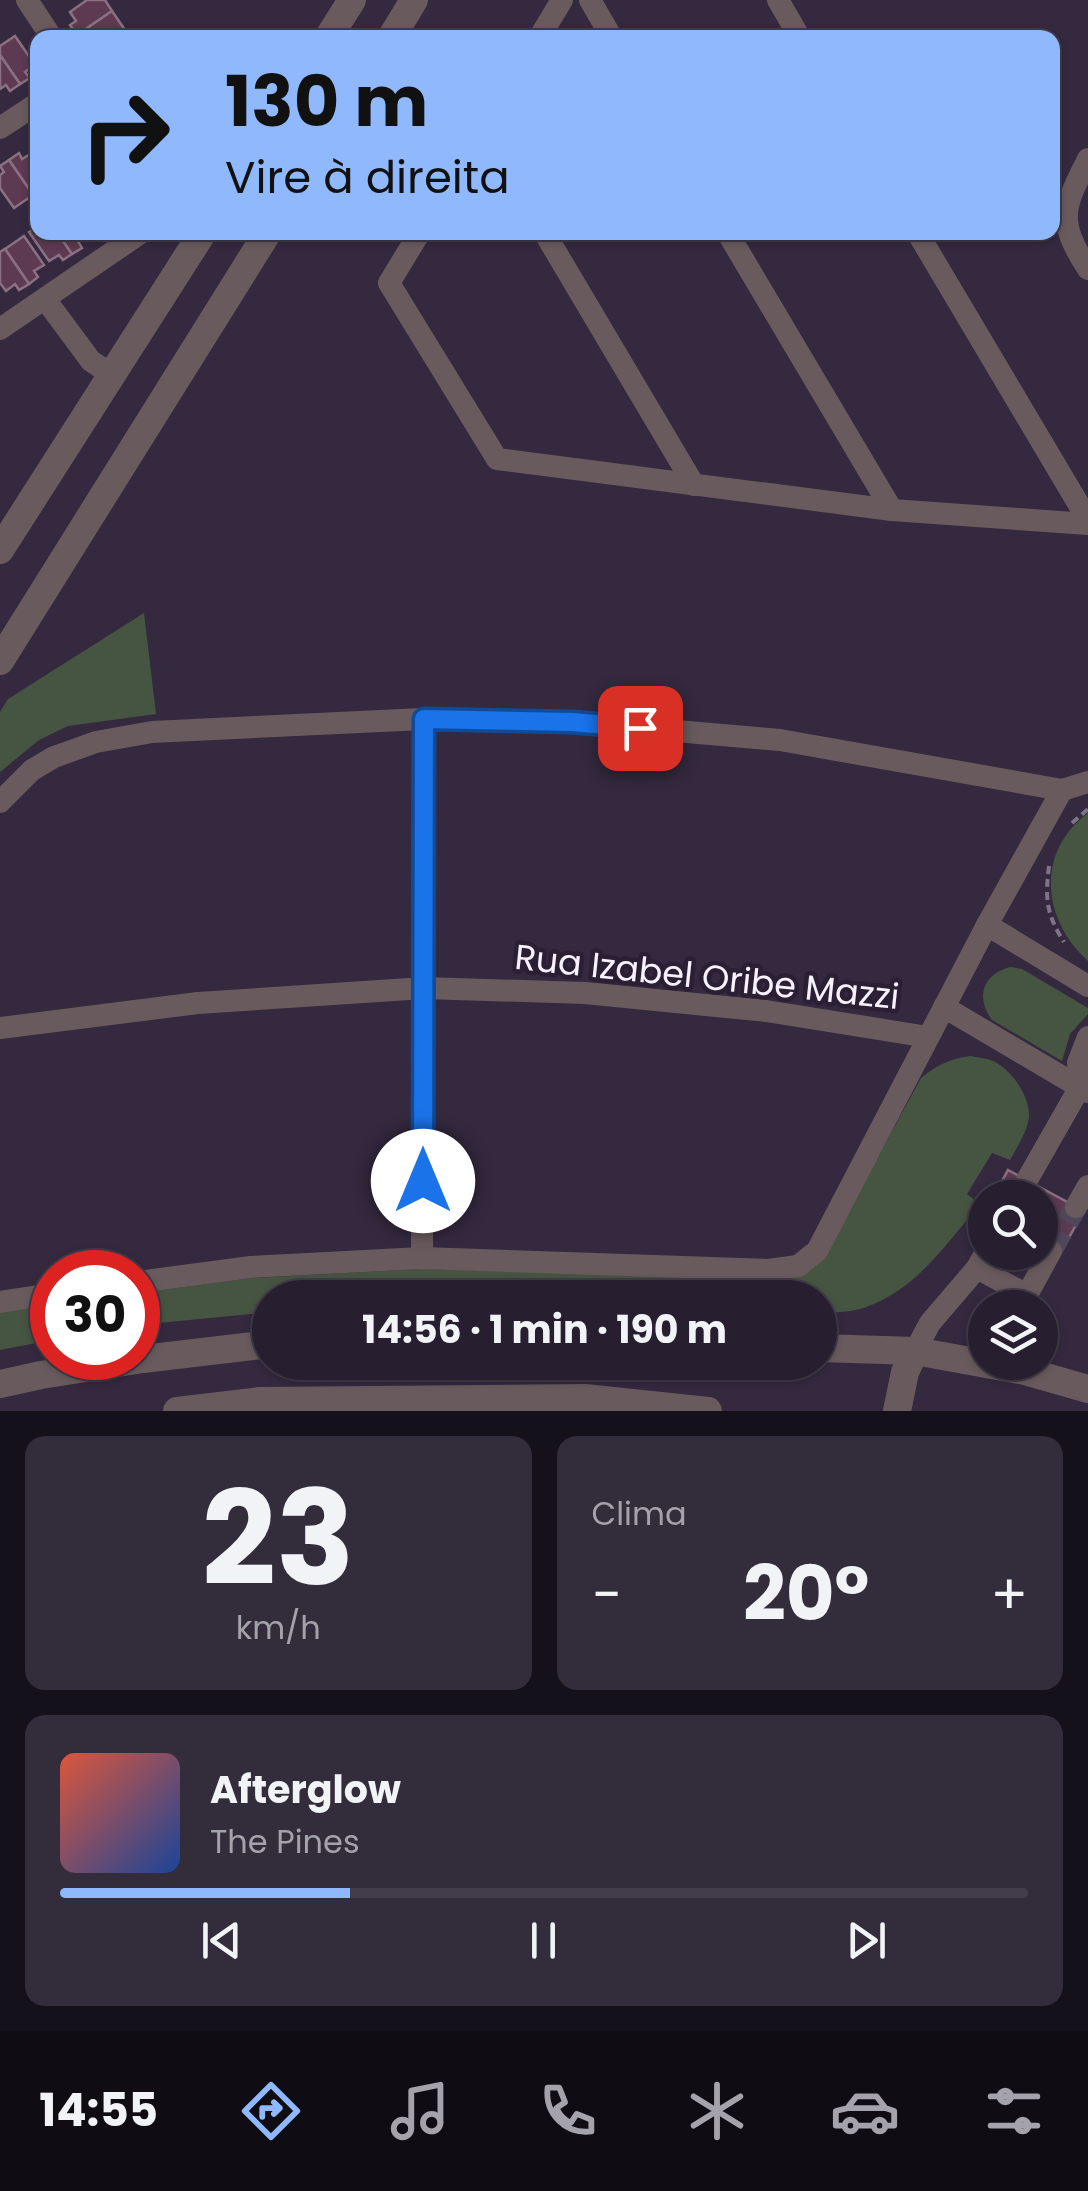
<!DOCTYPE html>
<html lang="pt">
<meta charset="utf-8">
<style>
body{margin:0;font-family:Poppins,sans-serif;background:#332c3b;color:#f1f3f6;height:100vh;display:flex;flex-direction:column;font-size:38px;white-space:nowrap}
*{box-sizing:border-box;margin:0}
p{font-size:32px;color:#a4a2aa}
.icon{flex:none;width:55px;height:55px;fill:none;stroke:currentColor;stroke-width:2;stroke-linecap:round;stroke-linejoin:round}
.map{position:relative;height:1411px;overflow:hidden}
.sheet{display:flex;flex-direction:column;gap:25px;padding:25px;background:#15111a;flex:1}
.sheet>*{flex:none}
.hud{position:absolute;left:30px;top:30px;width:1030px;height:210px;border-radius:20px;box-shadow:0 2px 8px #0004,0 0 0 2px #433d4b;background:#8fb8fd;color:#111;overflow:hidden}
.buttons{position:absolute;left:968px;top:1180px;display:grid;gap:20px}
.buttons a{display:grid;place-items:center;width:90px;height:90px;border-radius:50%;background:#271f2f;box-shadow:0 2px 8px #0004,0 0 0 2px #433d4b;font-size:50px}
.speed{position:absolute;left:30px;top:1250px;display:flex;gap:20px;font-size:50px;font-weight:700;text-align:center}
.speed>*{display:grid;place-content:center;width:130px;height:130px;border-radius:50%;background:#271f2f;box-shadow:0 2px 8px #0004,0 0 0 2px #433d4b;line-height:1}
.speed .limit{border:15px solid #d22;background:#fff;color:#111}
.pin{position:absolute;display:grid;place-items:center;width:85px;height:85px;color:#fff;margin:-42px;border-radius:20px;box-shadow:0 5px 15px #0006}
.me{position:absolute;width:110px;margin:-55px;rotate:0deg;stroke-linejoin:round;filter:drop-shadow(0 0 8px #0008)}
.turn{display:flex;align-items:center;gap:35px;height:210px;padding:0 30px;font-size:45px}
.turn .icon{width:130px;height:130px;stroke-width:2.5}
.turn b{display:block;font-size:70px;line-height:85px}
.big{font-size:75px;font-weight:700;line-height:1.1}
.sheet .widget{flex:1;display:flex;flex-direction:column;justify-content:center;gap:15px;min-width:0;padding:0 35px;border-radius:20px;background:#332c3b}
.sheet .dial{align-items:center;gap:0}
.dial b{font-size:130px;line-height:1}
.song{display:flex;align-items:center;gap:30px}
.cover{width:120px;height:120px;border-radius:15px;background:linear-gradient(135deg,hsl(10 70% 55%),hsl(220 70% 35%))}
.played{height:10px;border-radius:5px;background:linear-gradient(90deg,#8fb8fd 30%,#433d4b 30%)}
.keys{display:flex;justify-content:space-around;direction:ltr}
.heat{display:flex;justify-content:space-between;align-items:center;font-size:55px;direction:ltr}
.sheet .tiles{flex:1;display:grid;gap:25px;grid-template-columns:1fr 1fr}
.widget:last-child{grid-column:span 2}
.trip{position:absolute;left:252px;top:1280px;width:585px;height:100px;border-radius:50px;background:#271f2f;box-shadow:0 2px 8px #0004,0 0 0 2px #433d4b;font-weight:700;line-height:100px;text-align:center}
.menu{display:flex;height:160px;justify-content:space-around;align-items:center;background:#100c13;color:#a4a2aa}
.menu .icon{width:70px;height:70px}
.menu .current{color:#8fb8fd}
.menu b{font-size:45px;color:#f1f3f6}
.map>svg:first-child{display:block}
.green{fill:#465541}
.building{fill:#5d3952;stroke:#8a7082;stroke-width:2.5}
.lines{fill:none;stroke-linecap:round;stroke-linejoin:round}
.minor-tunnel{stroke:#51475c;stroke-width:22;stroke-dasharray:22 11;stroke-linecap:butt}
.path{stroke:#7d7587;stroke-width:4;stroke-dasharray:8 5;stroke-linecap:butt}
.minor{stroke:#695b5d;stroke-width:22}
.tertiary{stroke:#695b5d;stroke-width:28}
.route-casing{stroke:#114b97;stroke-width:25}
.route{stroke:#1a73e8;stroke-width:18}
.labels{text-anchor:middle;stroke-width:9;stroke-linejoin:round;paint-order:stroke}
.street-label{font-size:35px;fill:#f7f2fe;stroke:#2a1f35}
</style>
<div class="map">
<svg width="1088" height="1411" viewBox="0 0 1088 1411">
<rect width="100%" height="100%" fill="#34293f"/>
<g class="green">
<path d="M144,613L156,714L68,726L39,740L0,772V712L8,699Z"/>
<path d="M1088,813V961C1042,920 1035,852 1088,813Z"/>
<path d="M1011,967L1022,969L1088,1008V1014L1070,1034L1062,1061L992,1020C975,998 983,973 1011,967Z"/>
<path d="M971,1056C979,1058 988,1058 995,1062C1012,1071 1029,1095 1029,1115C1029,1129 1017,1147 1010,1160L992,1153L967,1194L984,1207L973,1224L966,1221C937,1256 911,1291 866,1307C853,1312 835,1312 820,1314V1298H270V1312L138,1325V1293L253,1278L422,1269L769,1278L825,1255L921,1078C937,1065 951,1058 971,1056Z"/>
<path d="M52,1304V1340L0,1350V1312Z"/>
</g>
<g class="building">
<path d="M87,0H105L112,11L77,35L70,25L76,21L70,12Z"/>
<path d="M112,11L125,30L113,38H78L77,35Z"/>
<path d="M15,36L35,65L25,72L30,78L20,84L0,55V46Z"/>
<path d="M0,55L20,84L10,91L6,85L0,89Z"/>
<path d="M19,153L22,159L32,153L38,161V192L33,195L9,160Z"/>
<path d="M9,160L33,195L14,208L0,188V175L4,172L0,166Z"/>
<path d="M38,226V232H57L72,254L63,260L59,255L49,261L29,232Z"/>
<path d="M57,232H85L87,235L78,241L82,248L72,254Z"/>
<path d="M24,236L44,265L34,271L38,277L29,284L5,249Z"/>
<path d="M5,249L29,284L19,290L15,284L6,291L0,283V252Z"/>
<path d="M1008,1170L1084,1211L1059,1255L1040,1245V1198H993Z"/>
</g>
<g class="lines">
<path class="minor-tunnel" d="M1051,1251L1076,1207"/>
<g class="path">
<path d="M1072,823L1088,809"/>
<path d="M1049,866C1045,898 1046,914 1064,942"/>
</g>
<g class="minor">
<path d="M27,0L52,38"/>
<path d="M590,0L612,38"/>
<path d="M778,0L800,38"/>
<path d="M539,38L562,0"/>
<path d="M0,128L38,103"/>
<path d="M1088,159C1064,207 1056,220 1088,269"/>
<path d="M420,232L389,283L497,459L892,510L1088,524"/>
<path d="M544,232L694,485"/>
<path d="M727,232L892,510"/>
<path d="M917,232L1088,520"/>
<path d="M45,299L91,361L112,375"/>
<path d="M0,329L142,232"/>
<path d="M0,802L32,770L54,757L96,742L152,732L423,719L572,722L780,740L1062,790L1088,782"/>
<path d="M987,925L1088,986"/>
<path d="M944,1007L1088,1092"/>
<path d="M0,1028L198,1003L424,988L585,993L766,1011L928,1037"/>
<path d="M1027,1180L1080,1087L1078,1063L1088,1037"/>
<path d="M1076,1207L1088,1186"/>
<path d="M422,1258L423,719"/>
<path d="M977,1268L1027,1295"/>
<path d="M138,1282L251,1267L422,1258L768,1270L798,1266L817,1251L987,925L1062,790"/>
<path d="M0,1302L52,1294"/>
<path d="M1027,1308V1295L1051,1251"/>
<path d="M915,1351L930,1323L977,1268L986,1252"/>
</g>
<g class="tertiary">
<path d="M328,38L352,0"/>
<path d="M391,38L414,0"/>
<path d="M0,550L203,232"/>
<path d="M0,661L268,232"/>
<path d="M820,1348L915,1351L1025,1371L1088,1389"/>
<path d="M0,1384L41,1375L143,1359L270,1344"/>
<path d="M177,1411L260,1401L585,1398L708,1411"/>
<path d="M897,1411L905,1372L915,1351"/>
</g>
</g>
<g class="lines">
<defs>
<path id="route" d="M423,1181L424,719L572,722L640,728"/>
</defs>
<use href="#route" class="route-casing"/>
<use href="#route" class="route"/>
</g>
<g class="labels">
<g class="street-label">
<text transform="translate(707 977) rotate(6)" y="12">Rua Izabel Oribe Mazzi</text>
</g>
</g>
</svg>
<div class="buttons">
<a><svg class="icon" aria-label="search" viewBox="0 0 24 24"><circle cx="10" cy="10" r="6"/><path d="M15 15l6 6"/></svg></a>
<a><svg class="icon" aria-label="layers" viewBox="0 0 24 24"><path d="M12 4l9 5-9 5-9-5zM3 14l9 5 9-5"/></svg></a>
</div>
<div class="speed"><div class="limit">30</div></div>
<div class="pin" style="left:640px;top:728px;background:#d93025"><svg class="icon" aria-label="arrive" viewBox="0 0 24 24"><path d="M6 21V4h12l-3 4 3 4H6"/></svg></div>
<svg class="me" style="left:423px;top:1181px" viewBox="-20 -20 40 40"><circle r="19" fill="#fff"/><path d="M0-13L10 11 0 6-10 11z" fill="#1a73e8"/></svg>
<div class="trip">14:56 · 1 min · 190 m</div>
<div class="hud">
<div class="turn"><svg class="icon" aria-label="right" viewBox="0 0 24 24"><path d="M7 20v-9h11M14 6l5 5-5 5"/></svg><div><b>130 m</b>Vire à direita</div></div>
</div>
</div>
<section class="sheet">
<div class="tiles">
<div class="widget dial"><b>23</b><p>km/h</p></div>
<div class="widget"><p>Clima</p>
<div class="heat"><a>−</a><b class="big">20°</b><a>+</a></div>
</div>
<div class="widget">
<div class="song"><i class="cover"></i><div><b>Afterglow</b><p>The Pines</p></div></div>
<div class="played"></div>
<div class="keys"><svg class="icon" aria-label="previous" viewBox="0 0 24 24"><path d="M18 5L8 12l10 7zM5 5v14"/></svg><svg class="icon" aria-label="pause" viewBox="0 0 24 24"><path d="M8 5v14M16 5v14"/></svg><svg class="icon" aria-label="next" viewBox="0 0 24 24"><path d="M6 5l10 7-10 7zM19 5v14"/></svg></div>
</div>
</div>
</section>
<nav class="menu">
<b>14:55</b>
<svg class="icon current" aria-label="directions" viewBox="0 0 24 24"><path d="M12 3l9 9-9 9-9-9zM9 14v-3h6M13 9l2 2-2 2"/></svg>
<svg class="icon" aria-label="music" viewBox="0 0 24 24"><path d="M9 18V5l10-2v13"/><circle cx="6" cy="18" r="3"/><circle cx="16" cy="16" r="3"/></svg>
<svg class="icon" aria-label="phone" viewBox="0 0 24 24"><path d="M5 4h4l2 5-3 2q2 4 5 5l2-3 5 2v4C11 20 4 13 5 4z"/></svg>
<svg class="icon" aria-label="climate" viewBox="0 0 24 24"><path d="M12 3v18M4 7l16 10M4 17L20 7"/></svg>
<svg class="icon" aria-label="car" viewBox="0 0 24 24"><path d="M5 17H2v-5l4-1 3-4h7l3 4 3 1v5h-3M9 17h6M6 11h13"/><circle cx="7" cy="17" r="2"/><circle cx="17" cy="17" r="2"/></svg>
<svg class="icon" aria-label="filters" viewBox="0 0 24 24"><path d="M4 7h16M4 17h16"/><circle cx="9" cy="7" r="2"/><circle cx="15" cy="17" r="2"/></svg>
</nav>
